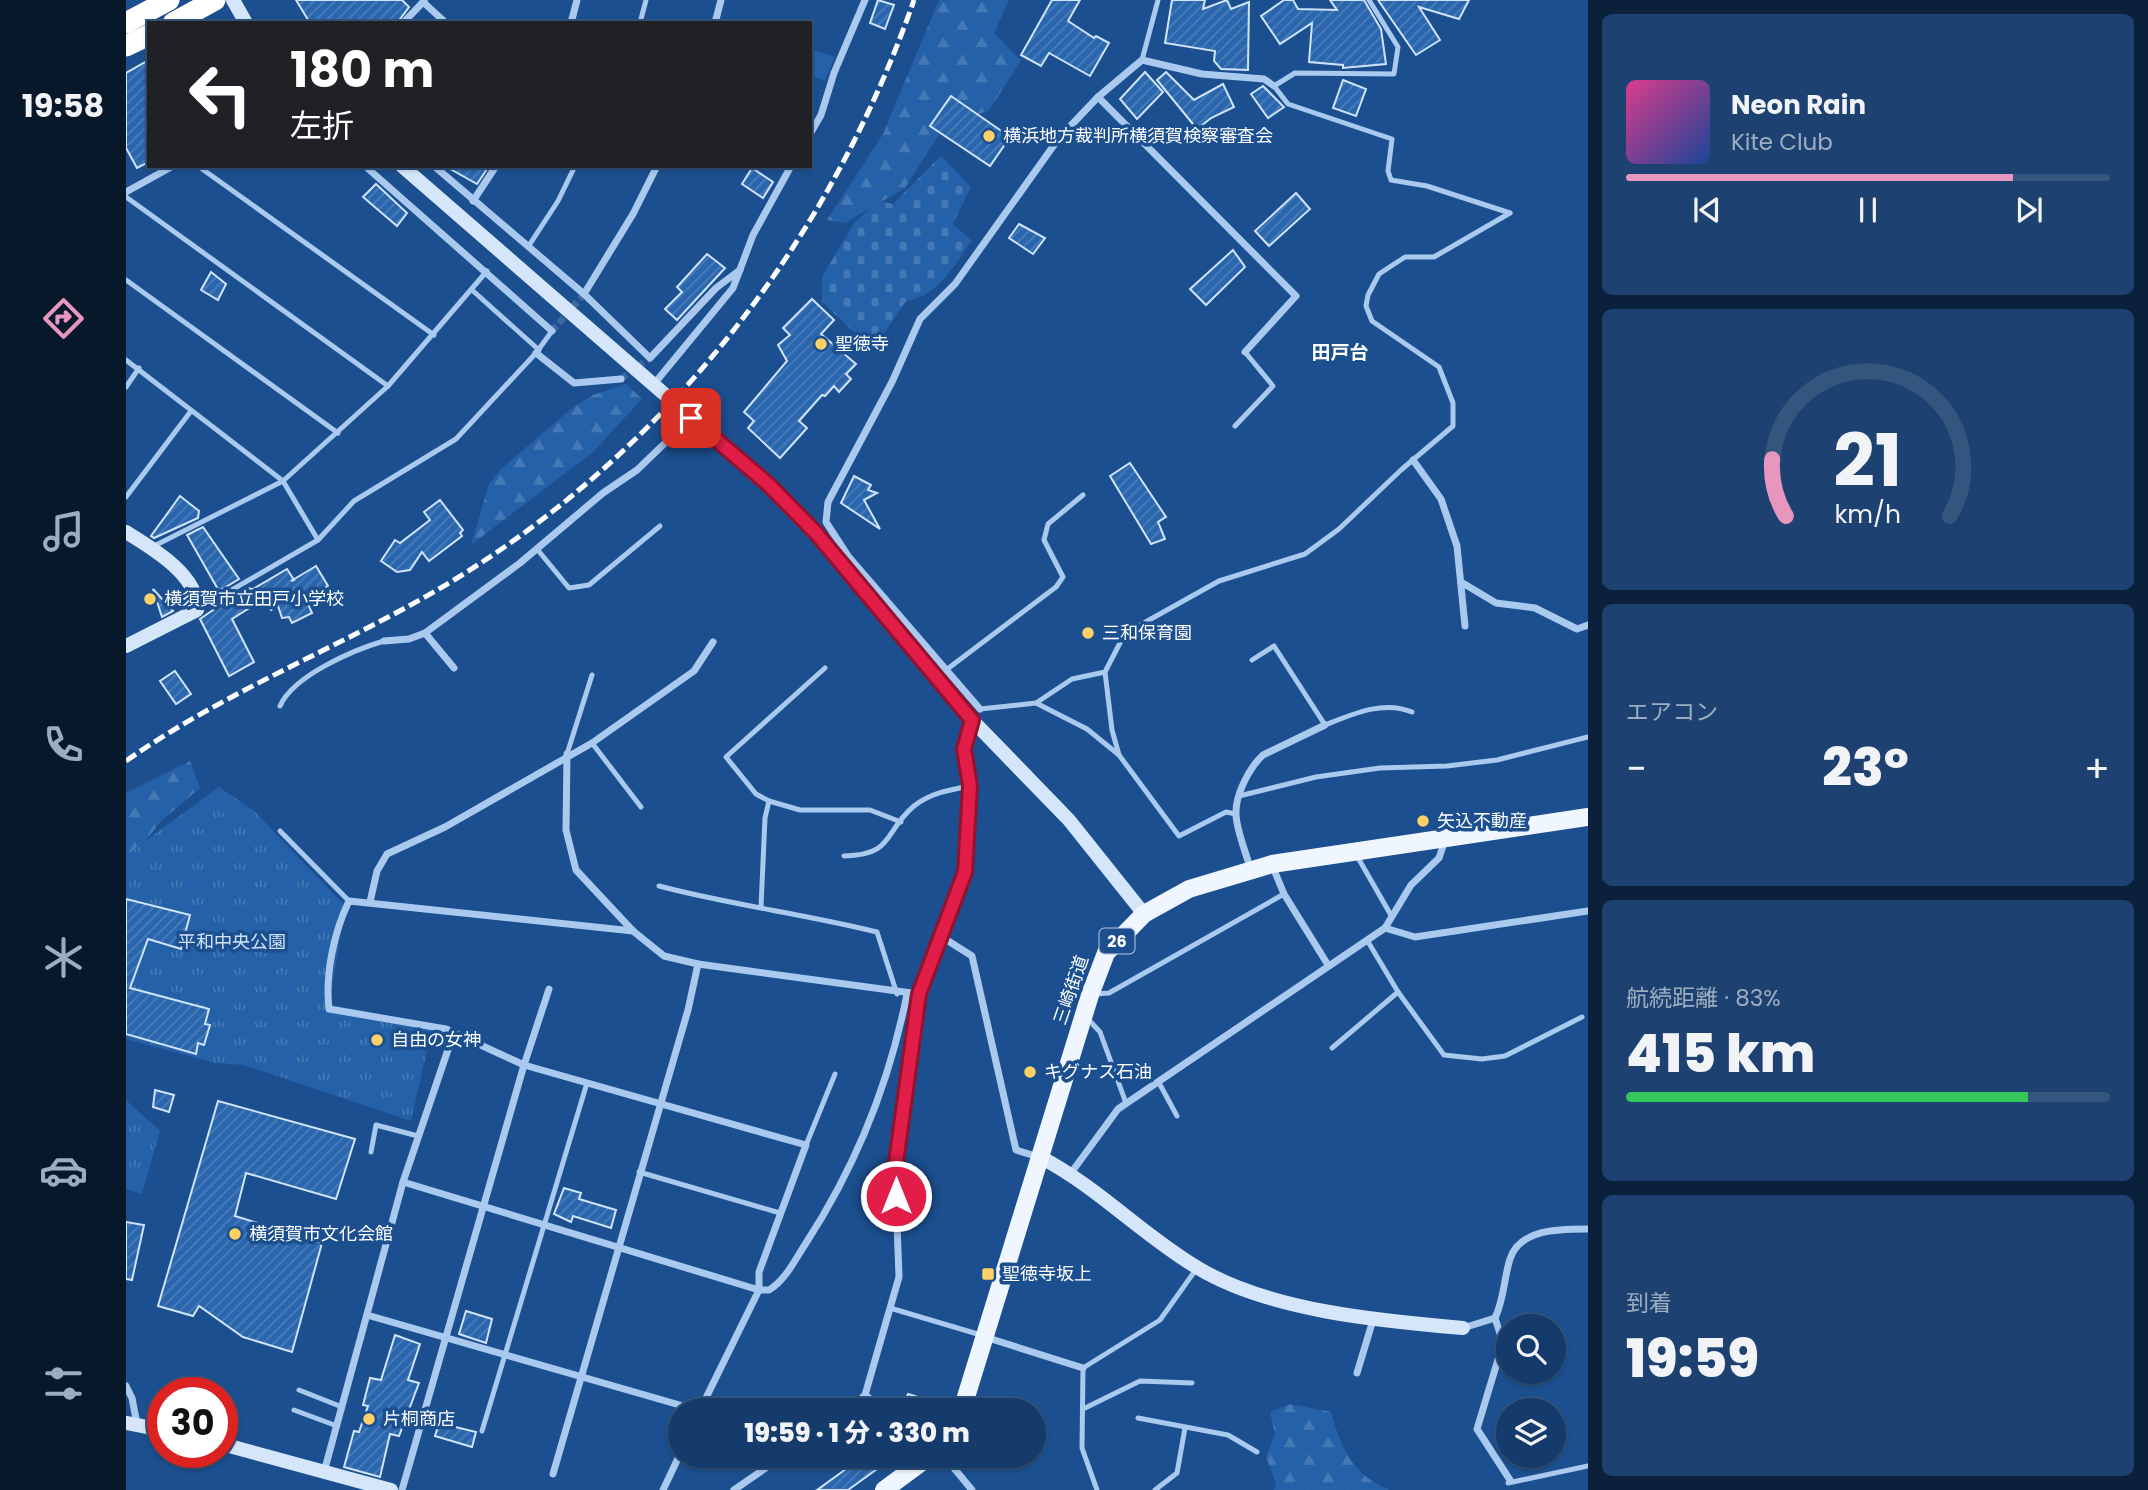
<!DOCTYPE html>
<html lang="ja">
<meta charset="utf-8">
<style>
body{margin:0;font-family:Poppins,"Noto Sans JP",sans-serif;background:#1d4271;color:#f1f3f6;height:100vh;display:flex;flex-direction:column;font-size:26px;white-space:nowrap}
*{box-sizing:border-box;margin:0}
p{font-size:23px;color:#9dadc1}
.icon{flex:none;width:38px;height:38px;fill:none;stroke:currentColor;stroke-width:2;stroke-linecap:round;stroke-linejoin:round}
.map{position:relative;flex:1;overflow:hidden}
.side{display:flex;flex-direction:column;gap:14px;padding:14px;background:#0b203b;width:560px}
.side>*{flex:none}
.banner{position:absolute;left:21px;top:21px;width:665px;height:147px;border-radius:0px;box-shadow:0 2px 5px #0004,0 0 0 2px #33557e;background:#202124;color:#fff;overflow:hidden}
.controls{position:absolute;left:1370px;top:1314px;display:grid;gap:14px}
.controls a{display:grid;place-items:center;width:70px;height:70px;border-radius:50%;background:#143b6b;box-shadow:0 2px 5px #0004,0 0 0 2px #33557e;font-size:35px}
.speed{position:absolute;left:21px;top:1377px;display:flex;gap:14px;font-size:35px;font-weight:700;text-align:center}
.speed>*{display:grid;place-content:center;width:91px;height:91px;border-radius:50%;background:#143b6b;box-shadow:0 2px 5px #0004,0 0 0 2px #33557e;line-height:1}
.speed .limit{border:10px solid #d22;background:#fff;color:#111}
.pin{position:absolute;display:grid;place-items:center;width:60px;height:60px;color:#fff;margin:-30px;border-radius:14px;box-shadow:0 4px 10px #0006}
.me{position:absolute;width:77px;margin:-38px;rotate:0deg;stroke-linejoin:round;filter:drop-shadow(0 0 5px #0008)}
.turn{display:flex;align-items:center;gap:24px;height:147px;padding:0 28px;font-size:32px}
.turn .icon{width:91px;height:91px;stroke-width:2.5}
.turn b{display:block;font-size:49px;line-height:60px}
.big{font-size:52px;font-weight:800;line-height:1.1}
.side .tile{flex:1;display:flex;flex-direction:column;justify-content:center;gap:10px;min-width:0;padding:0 24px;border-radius:10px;background:#1d4271}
.side .dial{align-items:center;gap:0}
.dial svg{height:182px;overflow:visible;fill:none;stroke:#33557e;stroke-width:7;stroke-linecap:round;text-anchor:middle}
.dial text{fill:#f1f3f6;stroke:none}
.song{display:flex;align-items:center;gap:21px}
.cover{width:84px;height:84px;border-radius:10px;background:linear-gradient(135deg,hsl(330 70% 55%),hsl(220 70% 35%))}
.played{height:7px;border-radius:4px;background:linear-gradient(90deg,#e797bd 80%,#33557e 80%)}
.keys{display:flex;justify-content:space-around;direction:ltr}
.heat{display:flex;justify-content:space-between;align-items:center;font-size:38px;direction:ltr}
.charge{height:10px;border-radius:5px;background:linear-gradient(90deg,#34c759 83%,#33557e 0)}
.trip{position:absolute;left:542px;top:1398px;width:378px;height:70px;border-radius:35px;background:#143b6b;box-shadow:0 2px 5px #0004,0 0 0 2px #33557e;font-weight:800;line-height:70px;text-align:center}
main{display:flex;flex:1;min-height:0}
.tab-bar{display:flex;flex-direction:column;width:126px;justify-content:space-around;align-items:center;background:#08182b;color:#9dadc1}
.tab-bar .icon{width:49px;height:49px}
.tab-bar .on{color:#e797bd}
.tab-bar b{font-size:32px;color:#f1f3f6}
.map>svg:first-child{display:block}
.grass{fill:#2461a8}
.forest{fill:url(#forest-firs)}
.cemetery{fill:url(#cemetery-stones)}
.park{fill:url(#park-tufts)}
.building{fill:url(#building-hatch);stroke:#cfe3fa;stroke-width:2}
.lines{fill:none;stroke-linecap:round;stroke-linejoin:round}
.street-tunnel{stroke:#3d69a0;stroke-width:7;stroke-dasharray:7 3.5;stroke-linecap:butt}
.lane{stroke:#a9c9ee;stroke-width:5}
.street{stroke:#a9c9ee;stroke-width:7}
.secondary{stroke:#d6e6fa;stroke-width:14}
.primary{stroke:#f0f6ff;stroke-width:18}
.highway{stroke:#fff;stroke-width:21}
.rail{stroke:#fff;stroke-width:5;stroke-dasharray:12 5;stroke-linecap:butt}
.route-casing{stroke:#92132f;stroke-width:18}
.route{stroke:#e11d48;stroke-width:12}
.poi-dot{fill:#ffd166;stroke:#1b4f8f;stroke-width:2.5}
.labels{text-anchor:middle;stroke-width:7;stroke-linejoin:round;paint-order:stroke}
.shield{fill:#1b4f8f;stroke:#bbcadd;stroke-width:2}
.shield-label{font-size:16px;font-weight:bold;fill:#fff}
.poi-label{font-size:18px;fill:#fff;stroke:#1b4f8f;text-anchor:start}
.park-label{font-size:18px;fill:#cfe3fa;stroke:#1b4f8f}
.street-label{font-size:18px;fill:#fff;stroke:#1b4f8f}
.neighbourhood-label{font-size:19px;font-weight:bold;fill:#fff;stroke:#1b4f8f}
</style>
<main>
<nav class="tab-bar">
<b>19:58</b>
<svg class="icon on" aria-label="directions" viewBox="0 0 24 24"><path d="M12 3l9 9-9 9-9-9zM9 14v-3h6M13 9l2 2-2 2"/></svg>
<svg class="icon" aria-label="music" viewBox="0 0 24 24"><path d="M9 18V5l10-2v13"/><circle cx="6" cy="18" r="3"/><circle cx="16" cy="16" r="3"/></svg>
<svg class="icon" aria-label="phone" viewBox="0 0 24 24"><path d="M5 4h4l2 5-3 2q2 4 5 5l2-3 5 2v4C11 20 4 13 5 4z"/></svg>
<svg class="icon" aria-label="climate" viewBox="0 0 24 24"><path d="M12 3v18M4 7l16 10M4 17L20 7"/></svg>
<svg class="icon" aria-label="car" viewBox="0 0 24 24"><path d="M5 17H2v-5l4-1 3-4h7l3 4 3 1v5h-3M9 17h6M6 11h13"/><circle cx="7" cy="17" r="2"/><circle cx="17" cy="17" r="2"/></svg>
<svg class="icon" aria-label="filters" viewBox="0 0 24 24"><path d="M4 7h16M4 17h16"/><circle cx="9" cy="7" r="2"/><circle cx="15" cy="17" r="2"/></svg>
</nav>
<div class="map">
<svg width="1462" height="1490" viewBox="0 0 1462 1490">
<defs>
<pattern id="forest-firs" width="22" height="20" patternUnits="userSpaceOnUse" patternTransform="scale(1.75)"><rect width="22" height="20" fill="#2461a8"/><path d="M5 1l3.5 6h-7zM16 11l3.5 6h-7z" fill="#4579b5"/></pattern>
<pattern id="cemetery-stones" width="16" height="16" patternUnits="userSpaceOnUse" patternTransform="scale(1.75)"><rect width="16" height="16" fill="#2461a8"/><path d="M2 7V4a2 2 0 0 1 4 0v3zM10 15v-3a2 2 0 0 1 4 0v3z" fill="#4579b5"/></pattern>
<pattern id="park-tufts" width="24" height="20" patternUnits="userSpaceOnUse" patternTransform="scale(1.75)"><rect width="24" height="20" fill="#2461a8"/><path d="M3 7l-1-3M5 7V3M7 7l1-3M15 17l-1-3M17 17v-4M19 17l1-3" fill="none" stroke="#4579b5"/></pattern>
<pattern id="building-hatch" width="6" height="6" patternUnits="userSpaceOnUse" patternTransform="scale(1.75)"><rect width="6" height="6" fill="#2a66ad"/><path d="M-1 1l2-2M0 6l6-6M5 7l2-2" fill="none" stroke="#4a7db9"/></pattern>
</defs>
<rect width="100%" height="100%" fill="#1b4f8f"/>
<path class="grass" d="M684,48L709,57L699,81L684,75Z"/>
<g class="forest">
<path d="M813,0H883L868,33L895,61L863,110L816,130L779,188L719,223L701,220L757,134Z"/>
<path d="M500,384L516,399L466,453L345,545L363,484L375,469L446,408L467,395Z"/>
<path d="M64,761L74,788L36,820L0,865V793Z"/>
<path d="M1165,1404L1205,1412C1215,1448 1227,1476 1264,1490H1148L1150,1483L1140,1457L1149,1434L1144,1412Z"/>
</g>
<path class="cemetery" d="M815,156L845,187L827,224L846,241C828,265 812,297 780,301L747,350L696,302V277L728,223L753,201L767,204Z"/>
<g class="park">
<path d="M93,787L127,810L219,906L203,1008L211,1006L307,1024L285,1121L118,1065L89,1063L0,1039V855Z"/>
<path d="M0,1100L34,1131L16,1194L0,1189Z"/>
</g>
<g class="building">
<path d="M170,0H276L283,7L271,23H184Z"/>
<path d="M752,0L768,5L759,29L744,23Z"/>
<path d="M926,0H954L942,21L968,38L970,36L983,43L964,76L923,53L915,66L895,55Z"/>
<path d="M1046,0H1079L1077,9L1101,0L1105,9L1123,2L1122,70L1095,69L1088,61L1089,51L1039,43Z"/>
<path d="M1158,0H1167L1172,9L1211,10L1204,0H1238L1255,29L1260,64L1217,68V65L1183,62L1186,23L1154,44L1135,16Z"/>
<path d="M1252,0H1343L1333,19L1293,7L1314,40L1290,55Z"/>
<path d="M23,60V162L11,168L0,148V73Z"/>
<path d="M1019,72L1037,92L1011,119L994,99Z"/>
<path d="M1040,72L1068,100L1097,84L1108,107L1085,118L1071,129L1031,80Z"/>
<path d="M1217,80L1240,89L1230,116L1207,108Z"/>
<path d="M1137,86L1158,107L1142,118L1125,94Z"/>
<path d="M825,96L884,137L864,166L804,126Z"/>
<path d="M319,166H363L351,184Z"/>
<path d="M626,168L647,182L637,198L616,184Z"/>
<path d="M250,184L281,213L271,226L237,197Z"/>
<path d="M1170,193L1184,209L1143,246L1129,231Z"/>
<path d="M893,224L919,238L907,254L883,238Z"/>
<path d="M1107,250L1119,267L1080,305L1064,289Z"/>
<path d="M581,254L599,268L551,320L539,309L556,292L551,287Z"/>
<path d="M85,272L100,284L92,300L75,290Z"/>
<path d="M686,299L708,320L695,334L730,364L720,374L725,379L713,392L708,386L699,396L696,395L673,421L681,428L654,458L622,428L628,421L618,412L661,361L652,345L664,335L657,328Z"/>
<path d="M1004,463L1040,517L1032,522L1039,539L1025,544L984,476Z"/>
<path d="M728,476L745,485L742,490L751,493L738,500L754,529L715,503Z"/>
<path d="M54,496L73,511L72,518L28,538L25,536Z"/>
<path d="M314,500L337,530L334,533L336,536L303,561L296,552L284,570L271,572L255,561L269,540L274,543L304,520L298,512Z"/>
<path d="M77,527L113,579L93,591L61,535Z"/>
<path d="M190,566L202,586L180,599L186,613L166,623L163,617L156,618L152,606L145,610L139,598L106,619L128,662L103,676L74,619L119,588L127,589L161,569L168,580L165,581Z"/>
<path d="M27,589L47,611L36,617Z"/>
<path d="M49,671L65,694L50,704L34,681Z"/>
<path d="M0,899L64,915L55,949L22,939L4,988L83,1009L79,1024L84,1025L78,1045L72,1043L70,1054L0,1034Z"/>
<path d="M29,1090L48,1095L43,1112L27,1107Z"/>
<path d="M92,1101L229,1139L210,1199L120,1173L109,1216L196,1243L166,1352L117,1337L73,1306L67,1316L32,1306Z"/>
<path d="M438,1188L455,1193L453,1199L490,1210L485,1228L447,1216L445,1222L428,1214Z"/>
<path d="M0,1222L18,1225L6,1280L0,1279Z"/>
<path d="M340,1311L366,1319L360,1343L333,1334Z"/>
<path d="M269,1335L294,1344L282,1380L293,1383L273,1436L264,1434L254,1477L218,1467L228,1431L233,1432L242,1406L237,1405L244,1378L255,1380Z"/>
<path d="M782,1394L825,1407V1410H776Z"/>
<path d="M313,1423L350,1432L346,1447L309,1436Z"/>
<path d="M738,1456H769L722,1490H691Z"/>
</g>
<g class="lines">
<g class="street-tunnel">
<path d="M426,331L458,294"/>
<path d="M495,379L524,358"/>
</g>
<g class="lane">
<path d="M1243,0L1272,47L1268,74L1169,73L1148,86L1162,104L1266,139L1262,171L1265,180L1301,186L1384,213"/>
<path d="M514,23L520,0"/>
<path d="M1016,60L1032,0"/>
<path d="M72,166L308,335"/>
<path d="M0,197L262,386"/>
<path d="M402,247L432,201L449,166"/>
<path d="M0,280L212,433"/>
<path d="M346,290L413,350"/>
<path d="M0,360L157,481L192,540"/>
<path d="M0,387L13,368"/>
<path d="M1109,426L1147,386L1119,352"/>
<path d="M0,497L65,411"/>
<path d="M28,546L157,481L262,386L361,271"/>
<path d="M411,549L443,588L463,585L534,526"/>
<path d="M73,609L192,540L228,501L330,439L410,353L426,331"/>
<path d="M1126,660L1148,646L1199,725C1227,714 1257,700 1286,712"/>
<path d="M699,668L600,757L630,794L643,801L674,810H744L775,822"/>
<path d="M820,670L930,587L937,577L918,540L922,524L957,495"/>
<path d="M979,672L986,730L993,755L1053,836L1100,812L1110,814"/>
<path d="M910,703L961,729L993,755"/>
<path d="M154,706C167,676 227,650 258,641"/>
<path d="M854,709L910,703L946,679L979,672L996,639L1007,629L1093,581L1179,554L1213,529L1275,470L1327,426V403L1313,367L1246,321L1240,306L1242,295L1253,274L1279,257H1308L1384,213"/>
<path d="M466,743L515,807"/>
<path d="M441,754L466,675"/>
<path d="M1113,796L1190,777L1254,768L1321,766L1371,760L1462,737"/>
<path d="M154,831L223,901"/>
<path d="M718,856C769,855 757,832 788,806C805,793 823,790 844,786"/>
<path d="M1231,856L1266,917"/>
<path d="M533,886C605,905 679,914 751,932L771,994"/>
<path d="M635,907L639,818L643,801"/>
<path d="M1241,940L1272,992L1318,1055L1356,1059L1379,1056L1456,1017"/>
<path d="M970,994L983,993L1158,894"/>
<path d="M961,1018L974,1032L1000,1103"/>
<path d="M1206,1048L1272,992"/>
<path d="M1032,1081L1051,1116"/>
<path d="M680,1145L709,1074"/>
<path d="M245,1152L250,1125L292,1136"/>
<path d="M513,1172L654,1213"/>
<path d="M764,1308L855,1335"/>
<path d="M173,1390L216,1407"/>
<path d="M957,1409L1014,1381L1066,1383"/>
<path d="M168,1410L211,1426"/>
<path d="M1012,1418L1102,1435L1131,1452"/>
<path d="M356,1431L461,1083"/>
<path d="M1382,1483L1462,1466"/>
<path d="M971,1490L956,1448L957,1368L1034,1320L1071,1268"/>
<path d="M1029,1490L1051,1473L1059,1428"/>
</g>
<g class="street">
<path d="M297,2L320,23"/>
<path d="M277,23L298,1"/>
<path d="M445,23L451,0"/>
<path d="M589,23L595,0"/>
<path d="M972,97L1170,296L1119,352"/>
<path d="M684,134L695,115L708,73L739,0"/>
<path d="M239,166L426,331"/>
<path d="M308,166L458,294L524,358L590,288L614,270"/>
<path d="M0,192L47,166"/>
<path d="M347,201L370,166"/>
<path d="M458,294L507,214L531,166"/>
<path d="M410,353L448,383L495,379"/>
<path d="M528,384L607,288L627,235L665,166"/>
<path d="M1287,460L1315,499L1331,546L1339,626"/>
<path d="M1335,582L1370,603L1409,608L1451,629L1462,625"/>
<path d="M299,633L328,668"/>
<path d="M258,641L283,639L299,633L394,563L477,493L511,470L565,418"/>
<path d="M854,709L722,556L700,522L702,502L766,382L794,319L829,284L933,138L972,97L1016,60L1076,74L1138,79L1148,86"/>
<path d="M441,754L440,830L450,870L507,931L538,956L572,964L793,994"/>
<path d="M1146,865L1158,894L1202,965"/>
<path d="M1124,868C1120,852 1111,832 1110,815C1109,795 1123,768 1137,755L1199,725"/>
<path d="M244,902L251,871L261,854L319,827L466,743L568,671L587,642"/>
<path d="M1259,928L1289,937L1462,911"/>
<path d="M507,931L223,901C208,932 199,974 203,1009L320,1029L398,1065L680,1145L633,1272V1290L574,1410"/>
<path d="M816,937L846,956L890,1150L913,1157"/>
<path d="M945,1173L992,1109L1259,928L1285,885L1313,858L1319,840"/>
<path d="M277,1182L633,1290H643C659,1281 670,1258 680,1243C730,1166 763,1085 781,994"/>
<path d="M241,1315L571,1410"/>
<path d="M1369,1318L1377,1343L1351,1429L1384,1480"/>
<path d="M1337,1328L1369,1318C1378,1299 1378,1278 1384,1259C1394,1228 1436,1229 1462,1229"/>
<path d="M859,1337L957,1368"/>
<path d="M1231,1373L1247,1320"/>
<path d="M0,1386L6,1398L11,1424"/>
<path d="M739,1395L760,1410"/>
<path d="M723,1410L739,1395L773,1277L769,1169L793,994L839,872L844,786L838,749L846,720"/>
<path d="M818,1456L846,1490"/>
<path d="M198,1472L277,1182L328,1032"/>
<path d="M427,1474L562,1010L572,964"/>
<path d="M276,1490L398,1065L423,989"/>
<path d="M537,1490L555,1452"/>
<path d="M608,1490L657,1456"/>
</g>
<g class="secondary">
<path d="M107,0L120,23"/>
<path d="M276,166L643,485L690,533L846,720L943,820L1018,914"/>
<path d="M0,532C26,548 74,576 71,610L0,646"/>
<path d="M914,1157C972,1187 1016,1235 1072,1268C1143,1311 1255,1321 1337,1328"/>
<path d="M0,1423L37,1430"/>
<path d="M96,1444L265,1490"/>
</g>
<g class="primary">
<path d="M836,1410L964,995L980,953L1018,914L1063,889L1146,864L1462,817"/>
<path d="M758,1490L804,1456"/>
</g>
<g class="highway">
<path d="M0,23L43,0"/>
<path d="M47,23L89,0"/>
<path d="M0,46L23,35"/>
</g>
<path class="rail" d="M0,761C102,689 221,645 328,580C545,447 705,238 788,0"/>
</g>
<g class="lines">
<defs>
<path id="route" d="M565,418L643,485L690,533L846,720L838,749L844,786L839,872L793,994L769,1170L770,1196"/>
</defs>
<use href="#route" class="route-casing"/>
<use href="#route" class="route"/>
</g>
<g class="poi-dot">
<circle cx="863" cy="136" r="7"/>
<circle cx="695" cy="344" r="7"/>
<circle cx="24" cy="599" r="7"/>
<circle cx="962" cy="633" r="7"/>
<circle cx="1297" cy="821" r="7"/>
<circle cx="251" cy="1040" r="7"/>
<circle cx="904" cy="1072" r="7"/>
<circle cx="109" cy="1234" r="7"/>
<rect x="855" y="1267" width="14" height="14" rx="3.5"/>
<circle cx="243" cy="1419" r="7"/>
</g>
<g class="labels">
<rect class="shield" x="973.5" y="928.5" width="35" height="25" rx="5"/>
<g class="shield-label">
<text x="991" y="947">26</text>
</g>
<g class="poi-label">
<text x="877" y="142">横浜地方裁判所横須賀検察審査会</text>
<text x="709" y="350">聖徳寺</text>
<text x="38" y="605">横須賀市立田戸小学校</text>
<text x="976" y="639">三和保育園</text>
<text x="1311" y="827">矢込不動産</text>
<text x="265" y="1046">自由の女神</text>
<text x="918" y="1078">キグナス石油</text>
<text x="123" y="1240">横須賀市文化会館</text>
<text x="876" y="1280">聖徳寺坂上</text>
<text x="257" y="1425">片桐商店</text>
</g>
<g class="park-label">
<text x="106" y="948">平和中央公園</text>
</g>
<g class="street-label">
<text transform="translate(945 990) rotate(-71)" y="6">三崎街道</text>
</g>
<g class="neighbourhood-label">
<text x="1214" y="359">田戸台</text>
</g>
</g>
</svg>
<div class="controls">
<a><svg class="icon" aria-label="search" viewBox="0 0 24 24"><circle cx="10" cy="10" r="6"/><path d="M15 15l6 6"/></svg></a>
<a><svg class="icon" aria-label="layers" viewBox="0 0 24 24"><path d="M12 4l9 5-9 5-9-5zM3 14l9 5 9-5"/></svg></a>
</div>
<div class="speed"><div class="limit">30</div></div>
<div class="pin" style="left:565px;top:418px;background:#d93025"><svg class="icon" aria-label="arrive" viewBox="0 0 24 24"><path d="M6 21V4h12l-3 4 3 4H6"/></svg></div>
<svg class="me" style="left:770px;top:1196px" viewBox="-20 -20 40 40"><circle r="17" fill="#e11d48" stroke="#fff" stroke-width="3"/><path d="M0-11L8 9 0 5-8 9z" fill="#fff"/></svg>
<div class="trip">19:59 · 1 分 · 330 m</div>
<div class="banner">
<div class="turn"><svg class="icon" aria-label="left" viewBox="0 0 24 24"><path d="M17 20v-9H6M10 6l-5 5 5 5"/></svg><div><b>180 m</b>左折</div></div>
</div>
</div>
<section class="side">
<div class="tile">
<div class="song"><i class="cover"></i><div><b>Neon Rain</b><p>Kite Club</p></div></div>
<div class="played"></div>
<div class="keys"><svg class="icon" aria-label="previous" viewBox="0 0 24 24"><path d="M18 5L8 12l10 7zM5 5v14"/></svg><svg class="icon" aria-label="pause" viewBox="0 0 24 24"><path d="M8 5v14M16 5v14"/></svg><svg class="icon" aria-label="next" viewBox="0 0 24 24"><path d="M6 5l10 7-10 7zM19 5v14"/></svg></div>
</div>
<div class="tile dial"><svg viewBox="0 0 100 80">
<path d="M14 69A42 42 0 1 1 86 69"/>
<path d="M14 69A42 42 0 0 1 8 44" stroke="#e797bd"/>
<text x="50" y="56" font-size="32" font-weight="700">21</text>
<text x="50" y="72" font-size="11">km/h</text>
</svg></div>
<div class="tile"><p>エアコン</p>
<div class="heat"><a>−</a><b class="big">23°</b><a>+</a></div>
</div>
<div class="tile"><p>航続距離 · 83%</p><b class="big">415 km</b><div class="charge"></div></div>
<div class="tile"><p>到着</p><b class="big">19:59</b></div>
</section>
</main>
